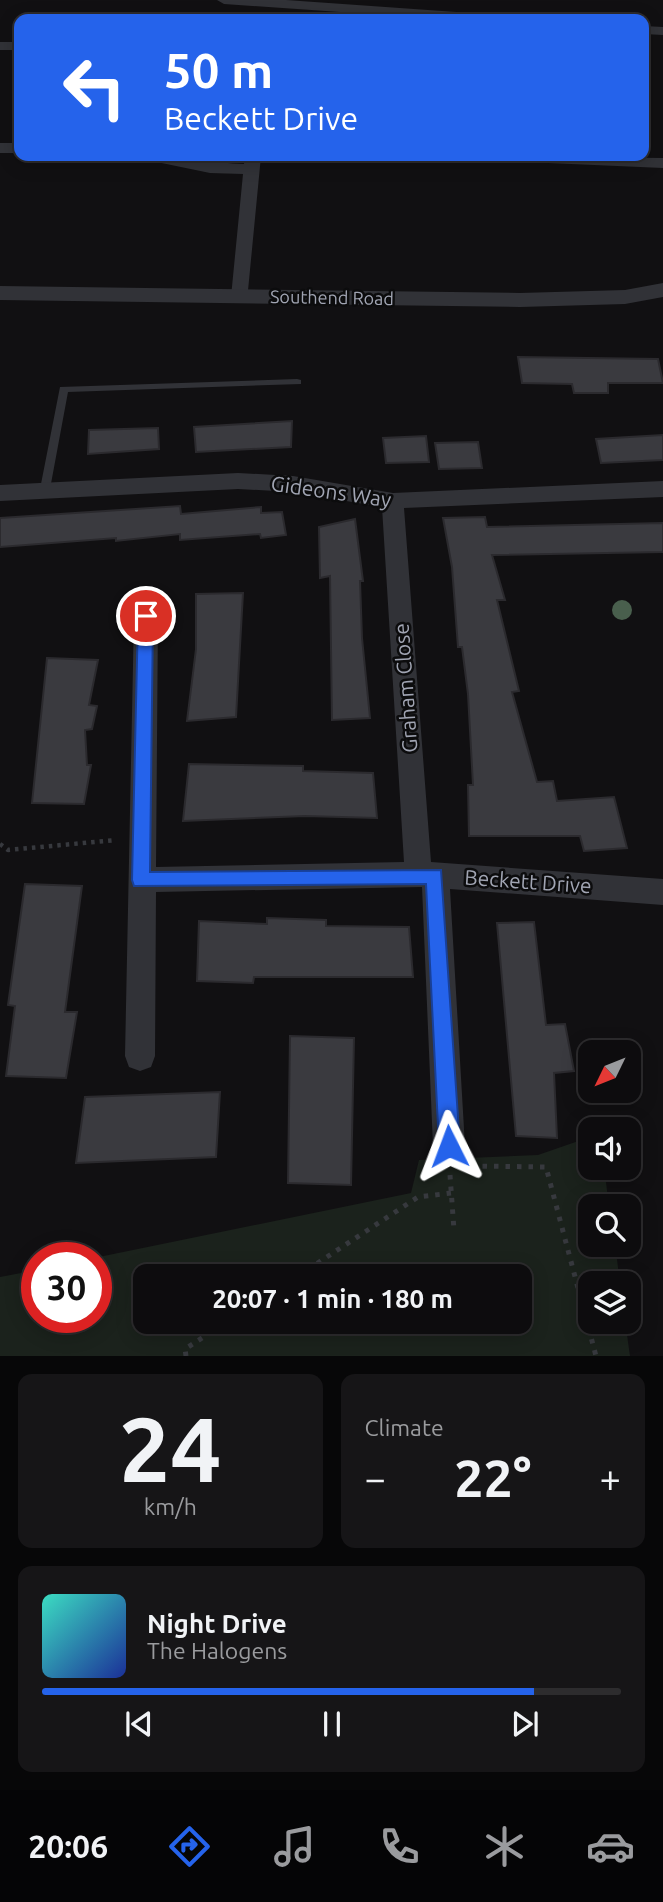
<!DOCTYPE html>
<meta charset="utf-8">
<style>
body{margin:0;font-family:Ubuntu,sans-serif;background:#161517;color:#f1f3f6;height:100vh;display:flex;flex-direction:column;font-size:26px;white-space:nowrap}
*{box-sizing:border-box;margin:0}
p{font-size:23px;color:#9a9b9e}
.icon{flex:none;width:38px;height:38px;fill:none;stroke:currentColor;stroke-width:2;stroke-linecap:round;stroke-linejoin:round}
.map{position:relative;height:1356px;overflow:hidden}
.details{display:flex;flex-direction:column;gap:18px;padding:18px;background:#070708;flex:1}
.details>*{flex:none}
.guide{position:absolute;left:14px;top:14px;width:635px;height:147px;border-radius:14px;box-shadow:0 4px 18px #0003,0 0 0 2px #2d2c2e;background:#2563eb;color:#fff;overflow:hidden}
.needle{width:46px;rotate:227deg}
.tools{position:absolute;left:578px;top:1040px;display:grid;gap:14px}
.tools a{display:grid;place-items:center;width:63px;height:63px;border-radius:14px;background:#0d0c0e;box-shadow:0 4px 18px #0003,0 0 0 2px #2d2c2e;font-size:35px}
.speed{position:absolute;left:21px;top:1242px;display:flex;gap:14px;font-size:35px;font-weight:700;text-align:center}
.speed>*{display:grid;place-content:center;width:91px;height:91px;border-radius:50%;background:#0d0c0e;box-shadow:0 4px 18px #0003,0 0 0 2px #2d2c2e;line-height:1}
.speed .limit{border:10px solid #d22;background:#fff;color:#111}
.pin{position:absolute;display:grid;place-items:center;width:60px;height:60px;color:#fff;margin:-30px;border:4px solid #fff;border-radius:50%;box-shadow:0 2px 7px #0007}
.me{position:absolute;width:77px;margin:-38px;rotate:357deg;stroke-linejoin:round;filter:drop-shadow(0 0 5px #0008)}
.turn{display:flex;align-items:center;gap:24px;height:147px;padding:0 35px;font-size:32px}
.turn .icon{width:91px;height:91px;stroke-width:2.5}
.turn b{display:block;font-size:49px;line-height:60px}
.big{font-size:52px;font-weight:700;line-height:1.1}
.details .tile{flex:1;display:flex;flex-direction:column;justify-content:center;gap:10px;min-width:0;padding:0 24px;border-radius:14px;background:#161517}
.details .dial{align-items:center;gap:0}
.dial b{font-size:91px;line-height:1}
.song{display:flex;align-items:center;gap:21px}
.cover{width:84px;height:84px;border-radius:10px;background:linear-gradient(135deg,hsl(170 70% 55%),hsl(230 70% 35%))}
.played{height:7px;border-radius:4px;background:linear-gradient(90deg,#2563eb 85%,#2d2c2e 85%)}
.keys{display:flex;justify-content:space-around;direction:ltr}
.heat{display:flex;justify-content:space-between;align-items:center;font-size:38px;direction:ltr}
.details .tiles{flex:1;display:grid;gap:18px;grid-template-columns:1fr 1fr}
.tile:last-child{grid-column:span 2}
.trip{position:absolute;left:133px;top:1264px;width:399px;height:70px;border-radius:14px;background:#0d0c0e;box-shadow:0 4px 18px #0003,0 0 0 2px #2d2c2e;font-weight:700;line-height:70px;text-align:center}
.menu{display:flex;height:112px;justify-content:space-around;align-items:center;background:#050506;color:#9a9b9e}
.menu .icon{width:49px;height:49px}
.menu .current{color:#2563eb}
.menu b{font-size:32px;color:#f1f3f6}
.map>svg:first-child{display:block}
.green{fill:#1b221c;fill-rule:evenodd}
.building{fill:#3a3a3f;stroke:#2b2a2e;stroke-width:2}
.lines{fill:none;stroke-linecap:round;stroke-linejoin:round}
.path-far1{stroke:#37393e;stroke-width:4.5;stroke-dasharray:3.5 5;stroke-linecap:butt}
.path{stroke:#37393e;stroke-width:5;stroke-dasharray:4.5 7;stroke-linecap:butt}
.service{fill:#313237;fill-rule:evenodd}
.minor{fill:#313237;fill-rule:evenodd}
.tertiary{fill:#313237;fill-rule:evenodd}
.tree{fill:#495f4d}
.route{fill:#2563eb;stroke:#184099;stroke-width:2}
.labels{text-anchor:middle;stroke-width:5;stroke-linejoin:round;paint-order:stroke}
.far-street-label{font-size:18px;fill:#a1a5b3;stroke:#0c0c0d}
.street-label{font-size:21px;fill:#a1a5b3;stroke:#0c0c0d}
</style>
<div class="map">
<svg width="663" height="1356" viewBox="0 0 663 1356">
<rect width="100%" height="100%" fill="#111012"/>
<path class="green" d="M590,1137V1167H604L609,1206H590V1244H615L620,1283H590V1321H625L630,1356H0V1277L37,1270V1318H96L94,1258L411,1193L419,1160L538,1155ZM145,1276H520V1321H145Z"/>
<g class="building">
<path d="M518,357L658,359L663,383H608V393H574L572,384L522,383Z"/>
<path d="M292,421L291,447L196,452L194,427Z"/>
<path d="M158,428L159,449L88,454L89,430Z"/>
<path d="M663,435V460L601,463L596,439Z"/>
<path d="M426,436L429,462L386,463L383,438Z"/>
<path d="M478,442L482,468L439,469L435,443Z"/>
<path d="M180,506L181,514L261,507V513L282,512L286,535L261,538L260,534L180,540V534L116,541V538L0,547V518Z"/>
<path d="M485,517L487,527L663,523V552L492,555L505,600H497L519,691L512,692L537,782L553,781L557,801L614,797L627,848L584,851L580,836H469L468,785H473L468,694L462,647H458L452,567L443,518Z"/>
<path d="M355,519L363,581H360L362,638L370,718L332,720L330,576L320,578L319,527Z"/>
<path d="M243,593L236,717L187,721L196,649V594Z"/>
<path d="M47,658L98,660L89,705L97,706L92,729L85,730L87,765H91L84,804L32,803Z"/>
<path d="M189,764L303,766V771L373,773L377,818L305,816L183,821Z"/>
<path d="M25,884L82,886L65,1012H77L66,1078L6,1076L15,1006L8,1005Z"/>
<path d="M267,918L326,920V926L409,927L413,977H254L253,983L197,981L199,921L267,924Z"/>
<path d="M534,922L546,1025L565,1024L574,1071L554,1073L557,1138L516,1136L497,923Z"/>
<path d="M290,1036L354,1038L351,1185L288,1183Z"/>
<path d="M220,1092L216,1157L76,1163L85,1097Z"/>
</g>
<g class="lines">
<path class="path-far1" d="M0,844L8,850L116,840"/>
<g class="path">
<path d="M471,1166L546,1167L596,1356"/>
<path d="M450,1175L454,1230"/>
<path d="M298,1276L418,1197L451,1193"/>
<path d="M186,1356L185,1349L228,1321"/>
</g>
<path class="service" d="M297,379L301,380V384L68,392L50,489L45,493L40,489L60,387Z"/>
<g class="minor">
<path d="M217,0H286L499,15L506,19H440L224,4Z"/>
<path d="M644,26L663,27V35L644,34Z"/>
<rect x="0" y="42" width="19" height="8"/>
<rect x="0" y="143" width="19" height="10"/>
<path d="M145,156C178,154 210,163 244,164L245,156H261L247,301H233L231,297L243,174L210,173L147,160Z"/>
<path d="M493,156L663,158V168L501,161Z"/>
<path d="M238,473L293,476L393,493L663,481V497L404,508L431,862L663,879V905L450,889L465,1146L460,1157L449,1162L438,1157L433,1146L422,887L156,892L155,1056L151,1067L140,1071L129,1067L125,1056L134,616L138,610L146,607L154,610L158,616L156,867L404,862L382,507L293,492L238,489L0,501V485Z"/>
</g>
<path class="tertiary" d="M663,283V297L625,304L520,307L0,300V286L520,293L625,290Z"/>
</g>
<circle class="tree" cx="622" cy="610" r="10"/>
<path class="route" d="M146,610L153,616L150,872L441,870L460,1146L456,1153L449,1156L442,1153L439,1146L426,884L134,886L132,880L138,616Z"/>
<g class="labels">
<g class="far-street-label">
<text transform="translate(332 298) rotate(1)" y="6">Southend Road</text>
</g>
<g class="street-label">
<text transform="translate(331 492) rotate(8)" y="7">Gideons Way</text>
<text transform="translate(406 688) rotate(-94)" y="7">Graham Close</text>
<text transform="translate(528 882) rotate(4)" y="7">Beckett Drive</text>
</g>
</g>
</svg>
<div class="tools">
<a><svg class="needle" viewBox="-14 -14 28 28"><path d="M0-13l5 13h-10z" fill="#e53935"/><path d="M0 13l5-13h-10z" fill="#9a9b9e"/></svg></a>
<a><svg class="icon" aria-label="sound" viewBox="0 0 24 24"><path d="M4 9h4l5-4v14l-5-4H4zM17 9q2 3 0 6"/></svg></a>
<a><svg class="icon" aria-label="search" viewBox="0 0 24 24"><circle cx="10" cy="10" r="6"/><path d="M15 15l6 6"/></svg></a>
<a><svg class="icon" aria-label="layers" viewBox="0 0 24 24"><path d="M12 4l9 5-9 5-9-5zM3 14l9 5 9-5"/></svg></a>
</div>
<div class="speed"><div class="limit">30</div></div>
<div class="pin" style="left:146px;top:616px;background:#d93025"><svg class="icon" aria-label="arrive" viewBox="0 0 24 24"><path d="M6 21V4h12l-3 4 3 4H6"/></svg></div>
<svg class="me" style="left:449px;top:1146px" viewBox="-20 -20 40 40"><path d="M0-17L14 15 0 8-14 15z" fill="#2563eb" stroke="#fff" stroke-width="4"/></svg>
<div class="trip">20:07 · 1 min · 180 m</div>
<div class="guide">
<div class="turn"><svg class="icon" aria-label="left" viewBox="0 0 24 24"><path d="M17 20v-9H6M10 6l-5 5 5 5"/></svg><div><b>50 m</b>Beckett Drive</div></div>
</div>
</div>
<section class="details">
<div class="tiles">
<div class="tile dial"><b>24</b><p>km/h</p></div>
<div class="tile"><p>Climate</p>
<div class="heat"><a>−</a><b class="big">22°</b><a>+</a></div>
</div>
<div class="tile">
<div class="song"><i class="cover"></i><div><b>Night Drive</b><p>The Halogens</p></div></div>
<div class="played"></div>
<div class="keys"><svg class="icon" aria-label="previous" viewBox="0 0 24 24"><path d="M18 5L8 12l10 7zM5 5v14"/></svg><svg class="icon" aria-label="pause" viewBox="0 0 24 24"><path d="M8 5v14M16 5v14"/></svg><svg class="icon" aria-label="next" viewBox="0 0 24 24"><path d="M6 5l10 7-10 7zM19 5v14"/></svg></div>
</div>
</div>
</section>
<nav class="menu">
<b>20:06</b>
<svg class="icon current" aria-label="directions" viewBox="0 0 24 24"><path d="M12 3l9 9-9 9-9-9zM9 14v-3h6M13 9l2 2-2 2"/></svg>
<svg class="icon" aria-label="music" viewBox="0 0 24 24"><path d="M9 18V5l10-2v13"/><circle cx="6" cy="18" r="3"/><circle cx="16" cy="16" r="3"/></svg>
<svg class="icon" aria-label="phone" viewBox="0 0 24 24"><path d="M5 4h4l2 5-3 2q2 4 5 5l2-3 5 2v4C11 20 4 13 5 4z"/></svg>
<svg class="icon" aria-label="climate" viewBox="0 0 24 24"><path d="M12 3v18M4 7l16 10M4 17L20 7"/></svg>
<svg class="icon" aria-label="car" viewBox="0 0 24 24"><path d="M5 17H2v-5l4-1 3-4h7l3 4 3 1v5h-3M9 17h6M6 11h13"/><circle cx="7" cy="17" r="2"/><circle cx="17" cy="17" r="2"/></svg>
</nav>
